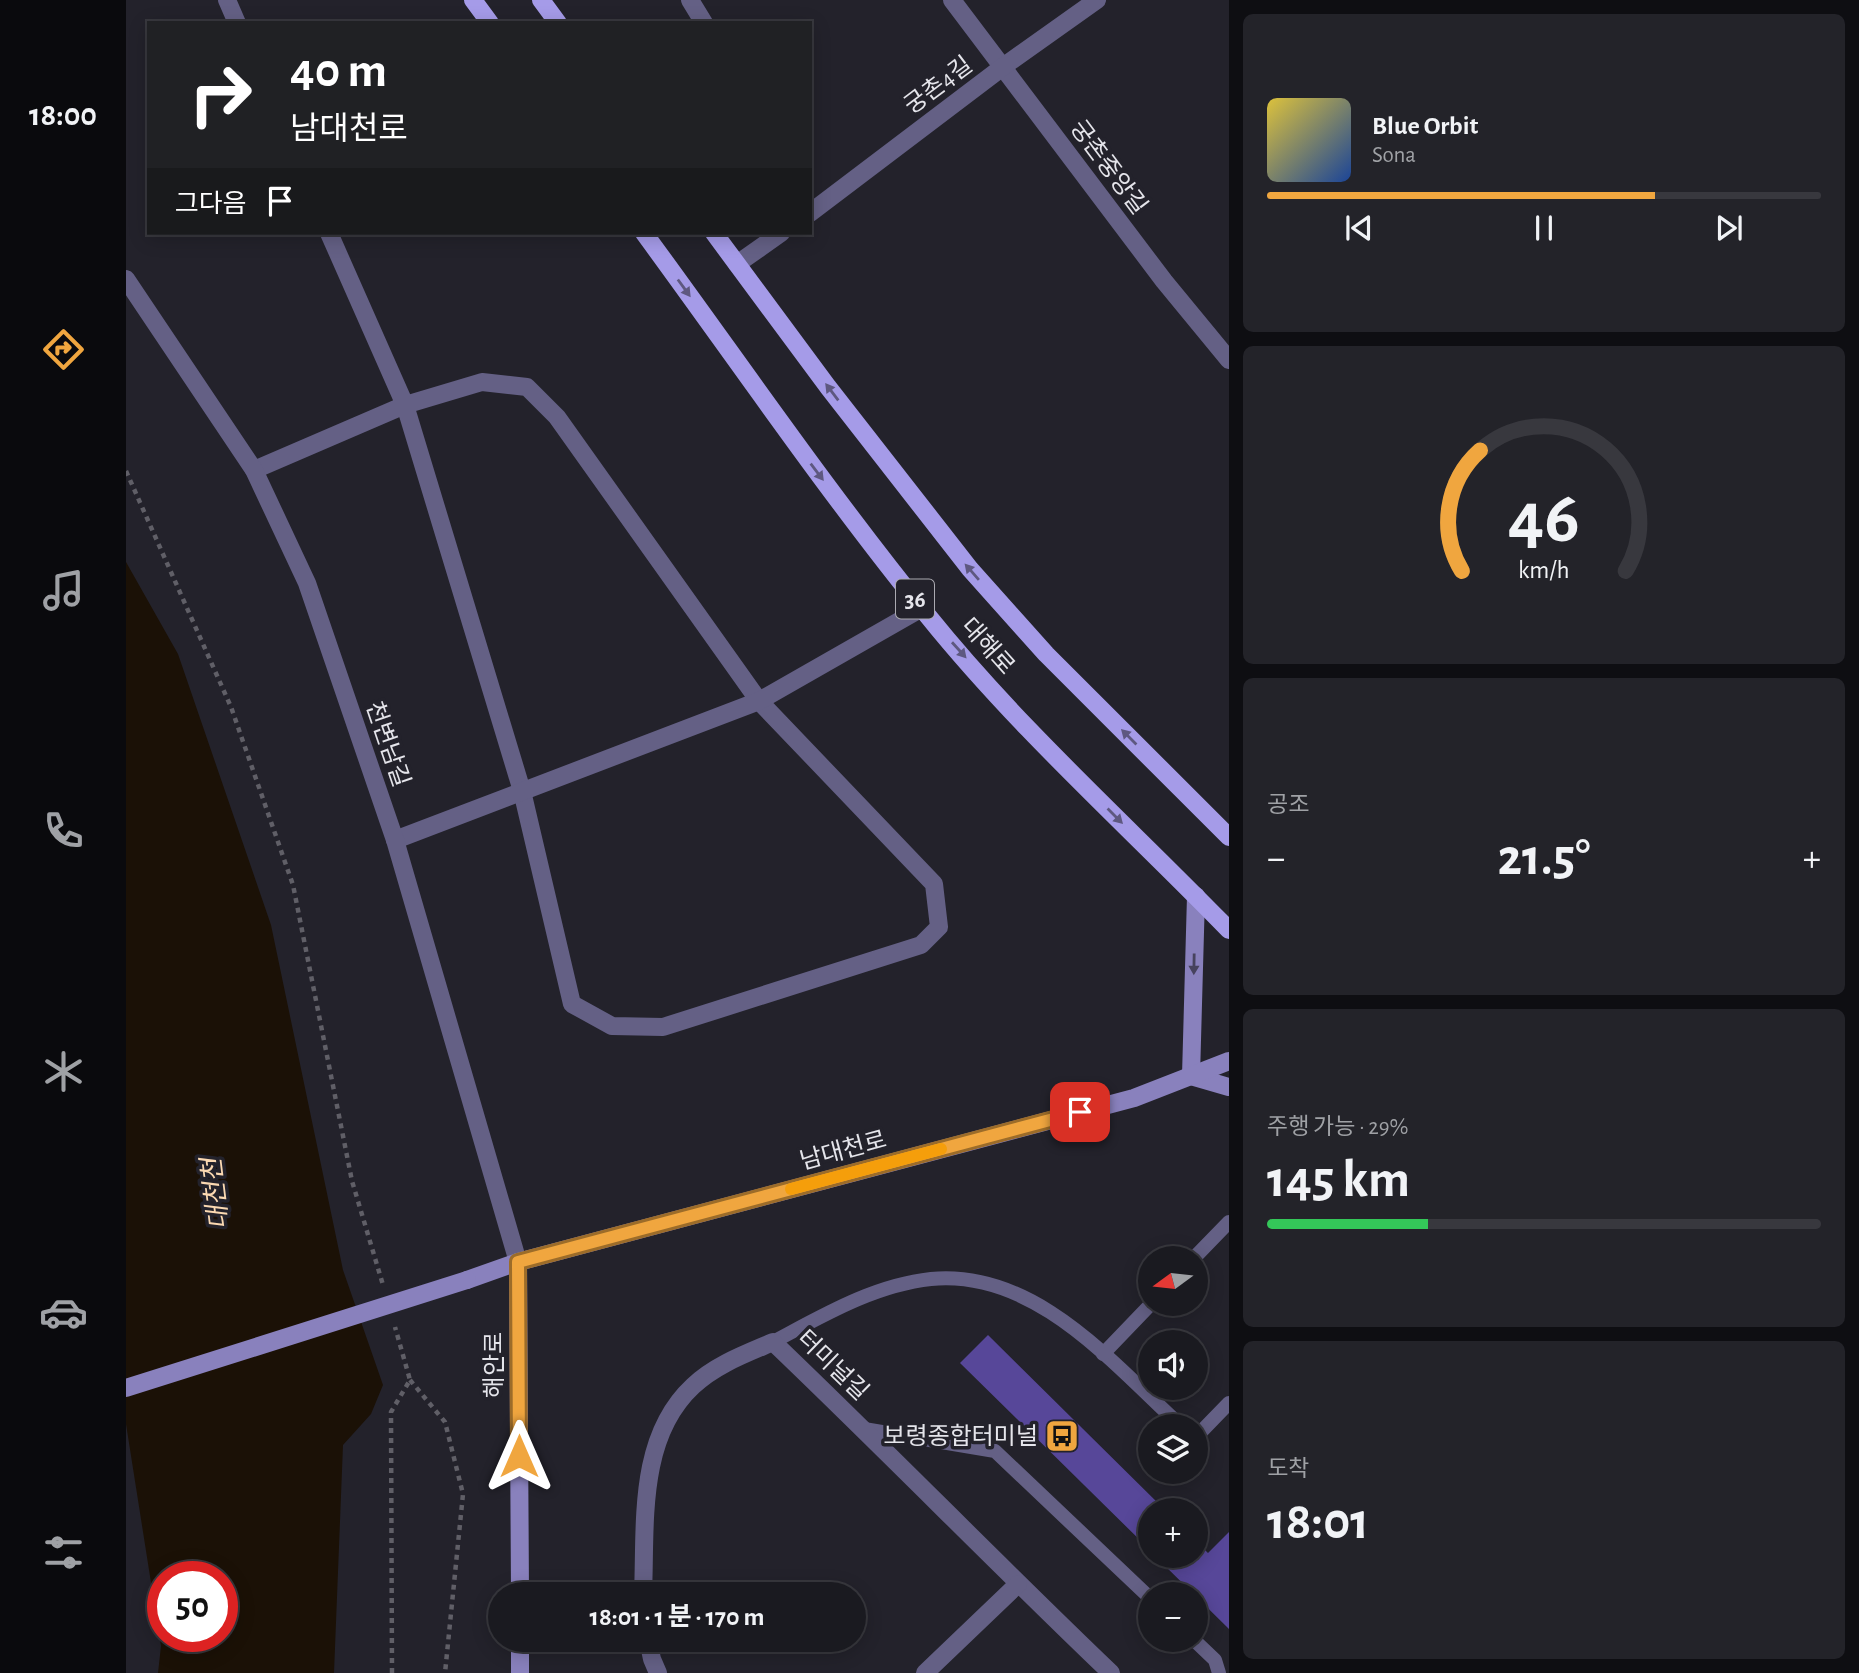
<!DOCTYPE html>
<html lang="ko">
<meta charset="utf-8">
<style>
body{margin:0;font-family:"Alegreya Sans","Noto Sans KR",sans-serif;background:#232329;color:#f1f3f6;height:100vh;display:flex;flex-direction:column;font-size:26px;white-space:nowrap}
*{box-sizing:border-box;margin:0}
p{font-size:23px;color:#9fa1a5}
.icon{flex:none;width:38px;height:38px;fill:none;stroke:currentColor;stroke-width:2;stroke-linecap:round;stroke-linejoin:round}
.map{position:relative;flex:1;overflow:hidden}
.sheet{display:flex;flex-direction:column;gap:14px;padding:14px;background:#0e0e12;width:630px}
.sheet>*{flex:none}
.top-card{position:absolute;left:21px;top:21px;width:665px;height:214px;border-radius:0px;box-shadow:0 4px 18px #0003,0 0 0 2px #38383e;background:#202124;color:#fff;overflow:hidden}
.needle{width:46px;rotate:255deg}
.tools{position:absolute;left:1012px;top:1246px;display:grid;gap:14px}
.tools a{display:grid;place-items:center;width:70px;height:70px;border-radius:50%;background:#1a1a20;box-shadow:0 4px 18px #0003,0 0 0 2px #38383e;font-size:35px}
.speed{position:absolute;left:21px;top:1561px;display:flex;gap:14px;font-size:35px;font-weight:700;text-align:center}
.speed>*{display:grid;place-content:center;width:91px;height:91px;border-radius:50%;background:#1a1a20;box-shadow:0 4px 18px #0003,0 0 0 2px #38383e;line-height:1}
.speed .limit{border:10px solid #d22;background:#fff;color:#111}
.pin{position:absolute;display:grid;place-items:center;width:60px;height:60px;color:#fff;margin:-30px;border-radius:14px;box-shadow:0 4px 10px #0006}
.me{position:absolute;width:77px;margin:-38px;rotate:0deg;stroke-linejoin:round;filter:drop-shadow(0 0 5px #0008)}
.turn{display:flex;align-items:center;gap:24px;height:147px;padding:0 28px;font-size:32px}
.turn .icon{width:91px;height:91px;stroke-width:2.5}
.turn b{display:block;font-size:49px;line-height:60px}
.then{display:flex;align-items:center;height:66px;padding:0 28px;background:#0003;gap:14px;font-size:26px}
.big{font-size:52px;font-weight:700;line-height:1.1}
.sheet .tile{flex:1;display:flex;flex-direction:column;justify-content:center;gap:10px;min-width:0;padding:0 24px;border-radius:10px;background:#232329}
.sheet .dial{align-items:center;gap:0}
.dial svg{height:182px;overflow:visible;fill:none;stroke:#38383e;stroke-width:7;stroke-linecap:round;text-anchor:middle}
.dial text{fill:#f1f3f6;stroke:none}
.song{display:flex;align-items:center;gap:21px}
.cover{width:84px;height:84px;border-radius:10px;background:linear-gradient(135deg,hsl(50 70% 55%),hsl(220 70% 35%))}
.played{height:7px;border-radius:4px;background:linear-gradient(90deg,#f0a63f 70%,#38383e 70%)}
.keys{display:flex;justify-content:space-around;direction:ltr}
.heat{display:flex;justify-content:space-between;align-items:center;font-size:38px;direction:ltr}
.charge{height:10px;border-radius:5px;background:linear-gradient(90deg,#34c759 29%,#38383e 0)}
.trip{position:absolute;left:362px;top:1582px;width:378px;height:70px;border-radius:35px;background:#1a1a20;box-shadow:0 4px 18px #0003,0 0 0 2px #38383e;font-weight:700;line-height:70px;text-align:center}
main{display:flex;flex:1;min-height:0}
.menu{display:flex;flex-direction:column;width:126px;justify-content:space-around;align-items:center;background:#0a0a0d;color:#9fa1a5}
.menu .icon{width:49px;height:49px}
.menu .active{color:#f0a63f}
.menu b{font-size:32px;color:#f1f3f6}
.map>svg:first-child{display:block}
.water{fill:#1b1106;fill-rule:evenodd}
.building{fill:#574799}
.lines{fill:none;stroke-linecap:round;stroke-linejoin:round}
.path{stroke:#605f67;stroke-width:4.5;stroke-dasharray:5 5;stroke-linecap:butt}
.service{stroke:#646085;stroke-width:14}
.minor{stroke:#646085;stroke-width:18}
.tertiary{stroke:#646085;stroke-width:18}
.secondary{stroke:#8981bd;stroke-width:18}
.primary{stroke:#a59be8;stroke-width:18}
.secondary-bridge{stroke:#8981bd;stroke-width:18}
.oneway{fill:#5e5880}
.oneway2{fill:#47435e}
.route-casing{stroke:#9c6c29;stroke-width:18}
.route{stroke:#f0a63f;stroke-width:12}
.slow{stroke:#f59e0b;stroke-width:12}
.labels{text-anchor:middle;stroke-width:7;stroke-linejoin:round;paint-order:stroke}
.shield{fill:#23222b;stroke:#abaab1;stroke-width:2}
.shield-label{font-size:23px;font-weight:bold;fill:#e5e5eb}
.street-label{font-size:24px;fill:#e5e5eb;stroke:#23222b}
.poi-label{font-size:24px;fill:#e5e5eb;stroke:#23222b;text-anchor:end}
.water-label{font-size:26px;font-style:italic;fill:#fbd9b2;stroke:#23222b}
</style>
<main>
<nav class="menu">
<b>18:00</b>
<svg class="icon active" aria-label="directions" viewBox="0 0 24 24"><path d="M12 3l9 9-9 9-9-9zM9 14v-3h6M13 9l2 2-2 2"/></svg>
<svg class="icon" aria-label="music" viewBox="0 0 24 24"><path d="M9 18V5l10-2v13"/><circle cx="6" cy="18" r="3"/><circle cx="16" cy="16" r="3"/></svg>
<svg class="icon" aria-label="phone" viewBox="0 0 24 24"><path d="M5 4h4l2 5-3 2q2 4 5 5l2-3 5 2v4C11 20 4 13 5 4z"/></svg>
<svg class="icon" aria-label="climate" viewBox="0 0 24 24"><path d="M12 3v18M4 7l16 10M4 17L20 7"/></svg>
<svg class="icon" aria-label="car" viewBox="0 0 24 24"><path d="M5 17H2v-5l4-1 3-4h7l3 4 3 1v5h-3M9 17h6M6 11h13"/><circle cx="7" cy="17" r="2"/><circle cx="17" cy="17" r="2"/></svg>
<svg class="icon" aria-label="filters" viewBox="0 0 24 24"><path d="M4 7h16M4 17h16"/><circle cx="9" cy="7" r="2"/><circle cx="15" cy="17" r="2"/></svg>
</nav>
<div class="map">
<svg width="1103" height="1673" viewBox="0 0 1103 1673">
<rect width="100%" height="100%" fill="#23222b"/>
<path class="water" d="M0,562L52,654L145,925L217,1270L257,1385L245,1414L217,1445L208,1673H32L35,1646L0,1424ZM37,1577H96V1636H37Z"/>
<g class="building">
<path d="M862,1335L1039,1510H1024V1550L834,1363Z"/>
<path d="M1103,1532V1629L1029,1556H1069V1540L1082,1553Z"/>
</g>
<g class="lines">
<g class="path">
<path d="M0,471L105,707L167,885L226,1181L257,1285"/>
<path d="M284,1380L319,1422L337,1494L319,1673"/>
<path d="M266,1673L265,1412L284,1380L269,1327"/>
</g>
<g class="service">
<path d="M1068,1258L1103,1222"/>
<path d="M647,1342C696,1316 748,1285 805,1279C909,1269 986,1363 1055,1426"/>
<path d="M977,1354L1025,1304"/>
<path d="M738,1429L869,1451L1024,1598"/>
<path d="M1069,1438L1103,1403"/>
<path d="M1068,1640L1089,1660L1093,1673"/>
</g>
<g class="minor">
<path d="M101,0L111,23"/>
<path d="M564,0L578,23"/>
<path d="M826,0L1038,281L1103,360"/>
<path d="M684,213L878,66L971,0"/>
<path d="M611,264L655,233"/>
<path d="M128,470L279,405L356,382L401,387L431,417L633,701L808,884L813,927L795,945L537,1027L486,1026L446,1004L396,791L279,405L203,233"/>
<path d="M269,840L633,701L796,608"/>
<path d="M517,1594C520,1524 511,1438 567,1386C589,1365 619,1354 647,1342C761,1451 871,1564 985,1673"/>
<path d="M522,1640L526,1659L532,1673"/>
<path d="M799,1673L892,1584"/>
</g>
<path class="tertiary" d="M0,279L128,470L181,583L269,840L392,1262"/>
<g class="secondary">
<path d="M1070,896L1065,1076L1103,1087"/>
<path d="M392,1262L394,1594"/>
<path d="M341,1280L392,1262L1008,1098L1103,1061"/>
<path d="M394,1640V1673"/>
</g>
<g class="primary">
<path d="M347,0L364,23"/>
<path d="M415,0L432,23"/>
<path d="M518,233C612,361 702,493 802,616C893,729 1002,826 1103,930"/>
<path d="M588,233L702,387L844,569L920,654L1103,837"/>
</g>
<path class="secondary-bridge" d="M0,1388L341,1280"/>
</g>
<defs><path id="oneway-solid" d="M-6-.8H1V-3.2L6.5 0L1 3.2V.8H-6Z" transform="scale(1.75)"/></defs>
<g class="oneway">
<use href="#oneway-solid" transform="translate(558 288) rotate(54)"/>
<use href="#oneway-solid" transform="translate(706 392) rotate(-127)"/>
<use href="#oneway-solid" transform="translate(691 472) rotate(53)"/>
<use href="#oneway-solid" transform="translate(846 572) rotate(-131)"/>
<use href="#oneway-solid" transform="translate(833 650) rotate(48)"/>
<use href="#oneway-solid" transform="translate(1003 737) rotate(-135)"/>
<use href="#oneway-solid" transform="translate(989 816) rotate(45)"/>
</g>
<use class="oneway2" href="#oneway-solid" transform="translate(1068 964) rotate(91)"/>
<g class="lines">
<defs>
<path id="route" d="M393,1456L392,1262L954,1112"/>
</defs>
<use href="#route" class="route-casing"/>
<use href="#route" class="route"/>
<path class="slow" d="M665,1189L815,1149"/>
</g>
<defs>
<symbol id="bus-square" viewBox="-11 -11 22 22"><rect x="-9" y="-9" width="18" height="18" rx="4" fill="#f0a63f" stroke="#23222b"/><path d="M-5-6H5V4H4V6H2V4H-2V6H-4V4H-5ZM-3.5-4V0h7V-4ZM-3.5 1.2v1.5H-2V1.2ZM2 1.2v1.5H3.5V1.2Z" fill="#111"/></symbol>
</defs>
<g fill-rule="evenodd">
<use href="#bus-square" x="917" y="1417" width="38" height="38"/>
</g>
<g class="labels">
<rect class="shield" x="770" y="579.5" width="38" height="39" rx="5"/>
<g class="shield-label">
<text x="789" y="607">36</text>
</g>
<g class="street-label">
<text transform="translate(812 85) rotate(-37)" y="8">궁촌4길</text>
<text transform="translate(983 167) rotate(53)" y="8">궁촌중앙길</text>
<text transform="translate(862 646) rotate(48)" y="8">대해로</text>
<text transform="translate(262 744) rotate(71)" y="8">천변남길</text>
<text transform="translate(717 1150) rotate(-15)" y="8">남대천로</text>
<text transform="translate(368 1365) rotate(-90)" y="8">해안로</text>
<text transform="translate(707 1365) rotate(44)" y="8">터미널길</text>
</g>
<g class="poi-label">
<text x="912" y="1444">보령종합터미널</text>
</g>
<g class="water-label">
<text transform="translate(89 1194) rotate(-97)" y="9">대천천</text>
</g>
</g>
</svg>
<div class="tools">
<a><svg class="needle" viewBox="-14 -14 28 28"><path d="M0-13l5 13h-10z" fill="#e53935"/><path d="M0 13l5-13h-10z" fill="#9fa1a5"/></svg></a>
<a><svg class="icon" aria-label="sound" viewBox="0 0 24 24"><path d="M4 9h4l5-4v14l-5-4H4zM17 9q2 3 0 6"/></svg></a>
<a><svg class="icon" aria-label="layers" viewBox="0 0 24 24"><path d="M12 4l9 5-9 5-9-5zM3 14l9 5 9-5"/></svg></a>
<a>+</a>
<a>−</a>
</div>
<div class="speed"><div class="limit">50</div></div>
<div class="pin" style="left:954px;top:1112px;background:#d93025"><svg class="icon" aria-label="arrive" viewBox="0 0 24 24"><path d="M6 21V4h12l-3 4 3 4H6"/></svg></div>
<svg class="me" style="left:393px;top:1456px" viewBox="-20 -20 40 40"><path d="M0-17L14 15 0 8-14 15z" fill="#f0a63f" stroke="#fff" stroke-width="4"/></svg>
<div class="trip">18:01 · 1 분 · 170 m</div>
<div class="top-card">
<div class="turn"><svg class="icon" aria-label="right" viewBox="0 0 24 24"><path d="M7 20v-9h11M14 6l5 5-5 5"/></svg><div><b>40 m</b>남대천로</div></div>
<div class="then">그다음<svg class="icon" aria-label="arrive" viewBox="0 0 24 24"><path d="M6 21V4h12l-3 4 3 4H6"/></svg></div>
</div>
</div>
<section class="sheet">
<div class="tile">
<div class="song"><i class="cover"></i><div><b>Blue Orbit</b><p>Sona</p></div></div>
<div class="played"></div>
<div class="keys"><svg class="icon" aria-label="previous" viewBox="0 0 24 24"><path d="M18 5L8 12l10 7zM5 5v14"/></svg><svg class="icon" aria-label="pause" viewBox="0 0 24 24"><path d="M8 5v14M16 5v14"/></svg><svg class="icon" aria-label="next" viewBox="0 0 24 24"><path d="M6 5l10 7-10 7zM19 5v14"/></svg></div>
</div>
<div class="tile dial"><svg viewBox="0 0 100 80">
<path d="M14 69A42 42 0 1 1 86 69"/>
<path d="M14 69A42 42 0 0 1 22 16" stroke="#f0a63f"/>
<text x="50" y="56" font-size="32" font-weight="700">46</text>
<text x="50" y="72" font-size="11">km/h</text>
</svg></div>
<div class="tile"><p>공조</p>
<div class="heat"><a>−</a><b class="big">21.5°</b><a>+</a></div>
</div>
<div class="tile"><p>주행 가능 · 29%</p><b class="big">145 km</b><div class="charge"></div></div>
<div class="tile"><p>도착</p><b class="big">18:01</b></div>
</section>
</main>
